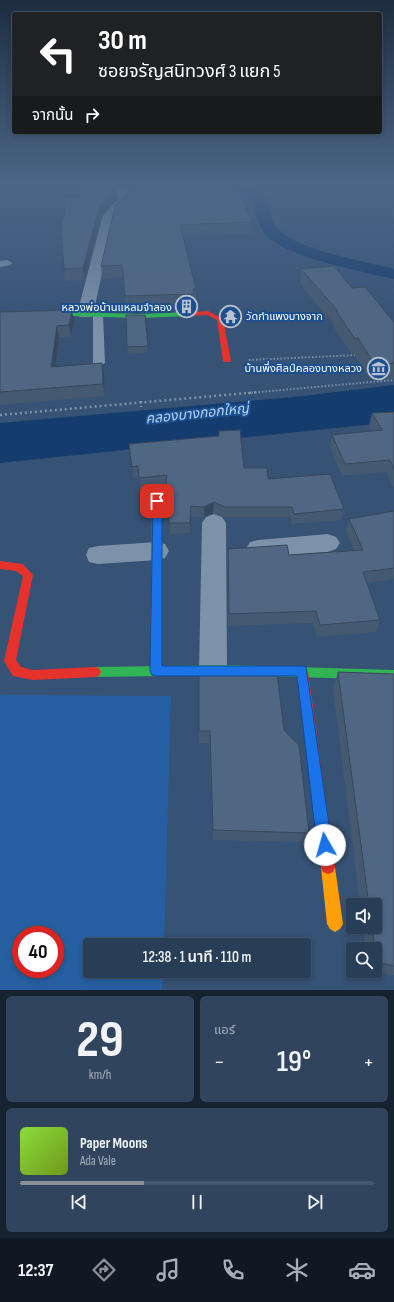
<!DOCTYPE html>
<html lang="th">
<meta charset="utf-8">
<style>
body{margin:0;font-family:"Sofia Sans Condensed","Noto Sans Thai",sans-serif;background:#30455d;color:#f1f3f6;height:100vh;display:flex;flex-direction:column;font-size:15px;white-space:nowrap}
*{box-sizing:border-box;margin:0}
p{font-size:13px;color:#a5aeba}
.icon{flex:none;width:22px;height:22px;fill:none;stroke:currentColor;stroke-width:2;stroke-linecap:round;stroke-linejoin:round}
.map{position:relative;height:990px;overflow:hidden}
.sheet{display:flex;flex-direction:column;gap:6px;padding:6px;background:#162230;flex:1}
.sheet>*{flex:none}
.hud{position:absolute;left:12px;top:12px;width:370px;height:122px;border-radius:4px;box-shadow:0 2px 6px #0003,0 0 0 1px #44576d;background:#202124;color:#fff;overflow:hidden}
.tools{position:absolute;left:346px;top:898px;display:grid;gap:8px}
.tools a{display:grid;place-items:center;width:36px;height:36px;border-radius:4px;background:#283e57;box-shadow:0 2px 6px #0003,0 0 0 1px #44576d;font-size:20px}
.speed{position:absolute;left:12px;top:926px;display:flex;gap:8px;font-size:20px;font-weight:700;text-align:center}
.speed>*{display:grid;place-content:center;width:52px;height:52px;border-radius:50%;background:#283e57;box-shadow:0 2px 6px #0003,0 0 0 1px #44576d;line-height:1}
.speed .limit{border:6px solid #d22;background:#fff;color:#111}
.pin{position:absolute;display:grid;place-items:center;width:34px;height:34px;color:#fff;margin:-17px;border-radius:8px;box-shadow:0 2px 6px #0006}
.me{position:absolute;width:44px;margin:-22px;rotate:353deg;stroke-linejoin:round;filter:drop-shadow(0 0 3px #0008)}
.turn{display:flex;align-items:center;gap:14px;height:84px;padding:0 20px;font-size:18px}
.turn .icon{width:52px;height:52px;stroke-width:2.5}
.turn b{display:block;font-size:28px;line-height:34px}
.then{display:flex;align-items:center;height:38px;padding:0 20px;background:#0003;gap:8px;font-size:15px}
.big{font-size:30px;font-weight:600;line-height:1.1}
.sheet .card{flex:1;display:flex;flex-direction:column;justify-content:center;gap:6px;min-width:0;padding:0 14px;border-radius:6px;background:#30455d}
.sheet .dial{align-items:center;gap:0}
.dial b{font-size:52px;line-height:1}
.song{display:flex;align-items:center;gap:12px}
.cover{width:48px;height:48px;border-radius:6px;background:linear-gradient(135deg,hsl(90 70% 55%),hsl(80 70% 35%))}
.played{height:4px;border-radius:2px;background:linear-gradient(90deg,#8c9099 35%,#44576d 35%)}
.keys{display:flex;justify-content:space-around;direction:ltr}
.heat{display:flex;justify-content:space-between;align-items:center;font-size:22px;direction:ltr}
.sheet .tiles{flex:1;display:grid;gap:6px;grid-template-columns:1fr 1fr}
.card:last-child{grid-column:span 2}
.trip{position:absolute;left:83px;top:938px;width:228px;height:40px;border-radius:4px;background:#283e57;box-shadow:0 2px 6px #0003,0 0 0 1px #44576d;font-weight:600;line-height:40px;text-align:center}
.tabs{display:flex;height:64px;justify-content:space-around;align-items:center;background:#101923;color:#a5aeba}
.tabs .icon{width:28px;height:28px}
.tabs .current{color:#8c9099}
.tabs b{font-size:18px;color:#f1f3f6}
.map>svg:first-child{display:block}
.green{fill:#265fa1;fill-rule:evenodd}
.water{fill:#153c6e}
.lines{fill:none;stroke-linecap:round;stroke-linejoin:round}
.canal{fill:#153c6e;fill-rule:evenodd}
.path-far1{stroke:#7d92a8;stroke-width:2;stroke-dasharray:1.5 2;stroke-linecap:butt}
.path{stroke:#7d92a8;stroke-width:2.5;stroke-dasharray:2 3;stroke-linecap:butt}
.lane{fill:#7d92a8;fill-rule:evenodd}
.street{fill:#7d92a8;fill-rule:evenodd}
.fast{fill:#30b455;fill-rule:evenodd}
.slow{fill:#ff9f0a;fill-rule:evenodd}
.jam{fill:#e5322d;fill-rule:evenodd}
.wall{fill:#455971}
.shaded-wall{fill:#38485c}
.building{fill:#506783;stroke:#38485c}
.route{fill:#1a73e8;stroke:#114b97}
.labels{text-anchor:middle;stroke-width:4;stroke-linejoin:round;paint-order:stroke}
.far-poi-label{font-size:11px;fill:#fff;stroke:#1b4f8f;text-anchor:end}
.water-label{font-size:14px;font-style:italic;fill:#b5d3f5;stroke:#1b4f8f}
</style>
<div class="map">
<svg width="394" height="990" viewBox="0 0 394 990">
<rect width="100%" height="100%" fill="#365274"/>
<path class="green" d="M0,695L171,696L164,945H90V971H163L162,990H0ZM21,935H55V969H21Z"/>
<path class="water" d="M394,385V422L0,463V423L294,397Z"/>
<g class="lines">
<path class="canal" d="M225,187H245L263,194C270,204 269,219 277,228C298,251 364,261 394,269V279C362,271 285,258 265,234C257,224 255,211 252,200L227,190Z"/>
<g class="path-far1">
<path d="M249,360L358,355"/>
<path d="M248,393L394,380"/>
</g>
<g class="path">
<path d="M141,401V407"/>
<path d="M0,415L259,392"/>
</g>
<g class="lane">
<path d="M7,260L12,263L10,265L0,267V261Z"/>
<path d="M98,312L103,315L105,363L99,367L93,363V315Z"/>
</g>
<g class="street">
<path d="M0,187H6L1,190Z"/>
<path d="M113,187H124L131,200L115,216L93,314L90,317H80L77,314L103,215L119,199Z"/>
<path d="M214,514L222,517L226,523L227,670L223,679L213,683L203,679L199,670L202,523L206,517Z"/>
<path d="M328,534L336,537L340,543L336,549L328,552L258,558L250,556L246,549L250,542L258,540Z"/>
<path d="M157,542L165,544L169,551L165,558L157,560L98,564L89,562L86,555L89,548L98,546Z"/>
</g>
<g class="fast">
<path d="M71,312L139,314L191,312L194,314L191,316L139,318L71,316L0,319V315Z"/>
<path d="M233,665L394,670V680L233,675L95,677L91,676L89,672L91,668L95,667Z"/>
</g>
<path class="slow" d="M328,860L333,862L335,867L343,924L340,929L335,932L330,929L327,924L321,867L323,862Z"/>
<g class="jam">
<path d="M208,311L223,319L231,361L229,362H225L223,361L217,320L207,315L191,316L188,314L191,312Z"/>
<path d="M157,498L162,501V671L160,675L156,676L152,675L150,671L152,501Z"/>
<path d="M0,561L23,564L33,575L16,660L21,667L33,670L95,667L99,668L101,672L99,676L95,677L33,680L13,676L4,661L23,576L16,571L0,569Z"/>
<path d="M302,666L306,667L308,671L335,867L333,872L328,874L323,872L321,867L296,671L298,667Z"/>
</g>
</g>
<g class="wall">
<path d="M70,187H116L117,199L102,215L84,280L65,281L64,269L75,197L71,191Z"/>
<path d="M126,187H237L252,222V233L183,236L196,289V302H194V307L126,308L123,277L102,279L101,266L128,192Z"/>
<path d="M290,187H344V188L300,194Z"/>
<path d="M301,269L352,288L394,322V379L371,381L354,354L352,355L333,326V324L300,284Z"/>
<path d="M0,312L74,322L71,337H59L55,367L104,375L105,396L0,405Z"/>
<path d="M145,315L148,352L128,354L127,347Z"/>
<path d="M394,412V489L386,472L342,476L330,447L332,435L372,431L369,425L372,413Z"/>
<path d="M219,431L244,468L268,479L344,509L341,520L292,524L290,517H224L213,513L204,517H191L190,533L170,534L169,500L167,495L166,486L140,489L139,477L133,478L132,467L218,436Z"/>
<path d="M394,511V579L367,583L380,620L376,632L317,637L313,623L228,626V549L289,555L354,550L346,531L349,519Z"/>
<path d="M199,672L284,730L309,833L305,842L213,840L209,743H199Z"/>
<path d="M338,672L394,674V975H392L375,971V949H366L363,927H375V905H360L333,688Z"/>
</g>
<g class="shaded-wall">
<path d="M300,187H344V188L300,194Z"/>
<path d="M116,188L117,199L102,215L84,280L83,268L100,204Z"/>
<path d="M72,310L74,322L71,337L69,325Z"/>
<path d="M57,326L59,337L54,379L51,367Z"/>
<path d="M102,363L104,375L105,396L103,384Z"/>
<path d="M214,502L213,513L204,517V507Z"/>
<path d="M191,506V517L190,533V523Z"/>
</g>
<g class="building">
<path d="M74,187H116V188L100,204L83,268L64,269L61,226L65,211L64,197H80Z"/>
<path d="M131,187H237L252,222L180,225L196,289H193L194,294L125,296L122,265L101,266L115,206L132,189Z"/>
<path d="M334,266L352,288L365,287L394,322V363L375,365L358,338L355,339L336,311H338L301,269Z"/>
<path d="M72,310L69,325L57,326L51,367L102,363L103,384L0,392V312Z"/>
<path d="M126,315H145L148,346L127,347Z"/>
<path d="M394,412V469L390,460L345,464L332,435L382,430L372,413Z"/>
<path d="M240,430L244,468H267L268,479L330,474L344,509L294,514L292,507H225L214,502L204,507L191,506L190,523H169V490L166,484L167,475L139,478L138,466L132,467L129,444L219,436V431Z"/>
<path d="M394,511V568L363,572L380,620L320,625L316,611L229,614L228,549L287,545L289,555L363,550L349,519Z"/>
<path d="M199,672L277,673L284,730L299,745L309,833L213,830L210,731H199Z"/>
<path d="M338,672L394,674V966L377,962L372,927H375V905H369Z"/>
</g>
<linearGradient id="sky" x2="0" y2="1"><stop stop-color="#1e2d40"/><stop offset="0.57" stop-color="#4c6688"/><stop offset="1" stop-color="#4c6688" stop-opacity="0"/></linearGradient>
<rect width="394" height="326" fill="url(#sky)"/>
<path class="route" d="M157,497L162,501V666H302L306,667L332,845L330,850L325,852L320,850L317,845L297,676H156L152,675L150,671L153,501Z"/>
<defs>
<symbol id="building-ring" viewBox="-11 -11 22 22"><circle r="9.5" fill="#1b4f8f" stroke="#b9c2ce" stroke-width="1.5"/><path d="M-4-6H4V6H1V3H-1V6H-4ZM-2.5-4.3h1.7v1.8h-1.7ZM.8-4.3h1.7v1.8H.8ZM-2.5-1h1.7V.8h-1.7ZM.8-1h1.7V.8H.8Z" fill="#b9c2ce"/></symbol>
<symbol id="temple-ring" viewBox="-11 -11 22 22"><circle r="9.5" fill="#1b4f8f" stroke="#b9c2ce" stroke-width="1.5"/><path d="M0-6L5-2H3V0L6.5 2.5H4V6H1.5V3h-3V6H-4V2.5H-6.5L-3 0V-2H-5Z" fill="#b9c2ce"/></symbol>
<symbol id="museum-ring" viewBox="-11 -11 22 22"><circle r="9.5" fill="#1b4f8f" stroke="#b9c2ce" stroke-width="1.5"/><path d="M0-6L6-3V-2H-6V-3ZM-5-1h2V3h-2ZM-1-1h2V3h-2ZM3-1h2V3H3ZM-6 4H6V6H-6Z" fill="#b9c2ce"/></symbol>
</defs>
<g fill-rule="evenodd">
<use href="#building-ring" x="174" y="294" width="25" height="25"/>
<use href="#temple-ring" x="218" y="304" width="25" height="25"/>
<use href="#museum-ring" x="366" y="356" width="25" height="25"/>
</g>
<g class="labels">
<g class="far-poi-label">
<text x="172" y="311">หลวงพ่อบ้านแหลมจำลอง</text>
<text x="246" y="320" text-anchor="start">วัดกำแพงบางจาก</text>
<text x="362" y="372">บ้านพึ่งศิลป์คลองบางหลวง</text>
</g>
<g class="water-label">
<text transform="translate(197 413) rotate(-6)" y="5">คลองบางกอกใหญ่</text>
</g>
</g>
</svg>
<div class="tools">
<a><svg class="icon" aria-label="sound" viewBox="0 0 24 24"><path d="M4 9h4l5-4v14l-5-4H4zM17 9q2 3 0 6"/></svg></a>
<a><svg class="icon" aria-label="search" viewBox="0 0 24 24"><circle cx="10" cy="10" r="6"/><path d="M15 15l6 6"/></svg></a>
</div>
<div class="speed"><div class="limit">40</div></div>
<div class="pin" style="left:157px;top:501px;background:#d93025"><svg class="icon" aria-label="arrive" viewBox="0 0 24 24"><path d="M6 21V4h12l-3 4 3 4H6"/></svg></div>
<svg class="me" style="left:325px;top:845px" viewBox="-20 -20 40 40"><circle r="19" fill="#fff"/><path d="M0-13L10 11 0 6-10 11z" fill="#1a73e8"/></svg>
<div class="trip">12:38 · 1 นาที · 110 m</div>
<div class="hud">
<div class="turn"><svg class="icon" aria-label="left" viewBox="0 0 24 24"><path d="M17 20v-9H6M10 6l-5 5 5 5"/></svg><div><b>30 m</b>ซอยจรัญสนิทวงศ์ 3 แยก 5</div></div>
<div class="then">จากนั้น<svg class="icon" aria-label="right" viewBox="0 0 24 24"><path d="M7 20v-9h11M14 6l5 5-5 5"/></svg></div>
</div>
</div>
<section class="sheet">
<div class="tiles">
<div class="card dial"><b>29</b><p>km/h</p></div>
<div class="card"><p>แอร์</p>
<div class="heat"><a>−</a><b class="big">19°</b><a>+</a></div>
</div>
<div class="card">
<div class="song"><i class="cover"></i><div><b>Paper Moons</b><p>Ada Vale</p></div></div>
<div class="played"></div>
<div class="keys"><svg class="icon" aria-label="previous" viewBox="0 0 24 24"><path d="M18 5L8 12l10 7zM5 5v14"/></svg><svg class="icon" aria-label="pause" viewBox="0 0 24 24"><path d="M8 5v14M16 5v14"/></svg><svg class="icon" aria-label="next" viewBox="0 0 24 24"><path d="M6 5l10 7-10 7zM19 5v14"/></svg></div>
</div>
</div>
</section>
<nav class="tabs">
<b>12:37</b>
<svg class="icon current" aria-label="directions" viewBox="0 0 24 24"><path d="M12 3l9 9-9 9-9-9zM9 14v-3h6M13 9l2 2-2 2"/></svg>
<svg class="icon" aria-label="music" viewBox="0 0 24 24"><path d="M9 18V5l10-2v13"/><circle cx="6" cy="18" r="3"/><circle cx="16" cy="16" r="3"/></svg>
<svg class="icon" aria-label="phone" viewBox="0 0 24 24"><path d="M5 4h4l2 5-3 2q2 4 5 5l2-3 5 2v4C11 20 4 13 5 4z"/></svg>
<svg class="icon" aria-label="climate" viewBox="0 0 24 24"><path d="M12 3v18M4 7l16 10M4 17L20 7"/></svg>
<svg class="icon" aria-label="car" viewBox="0 0 24 24"><path d="M5 17H2v-5l4-1 3-4h7l3 4 3 1v5h-3M9 17h6M6 11h13"/><circle cx="7" cy="17" r="2"/><circle cx="17" cy="17" r="2"/></svg>
</nav>
